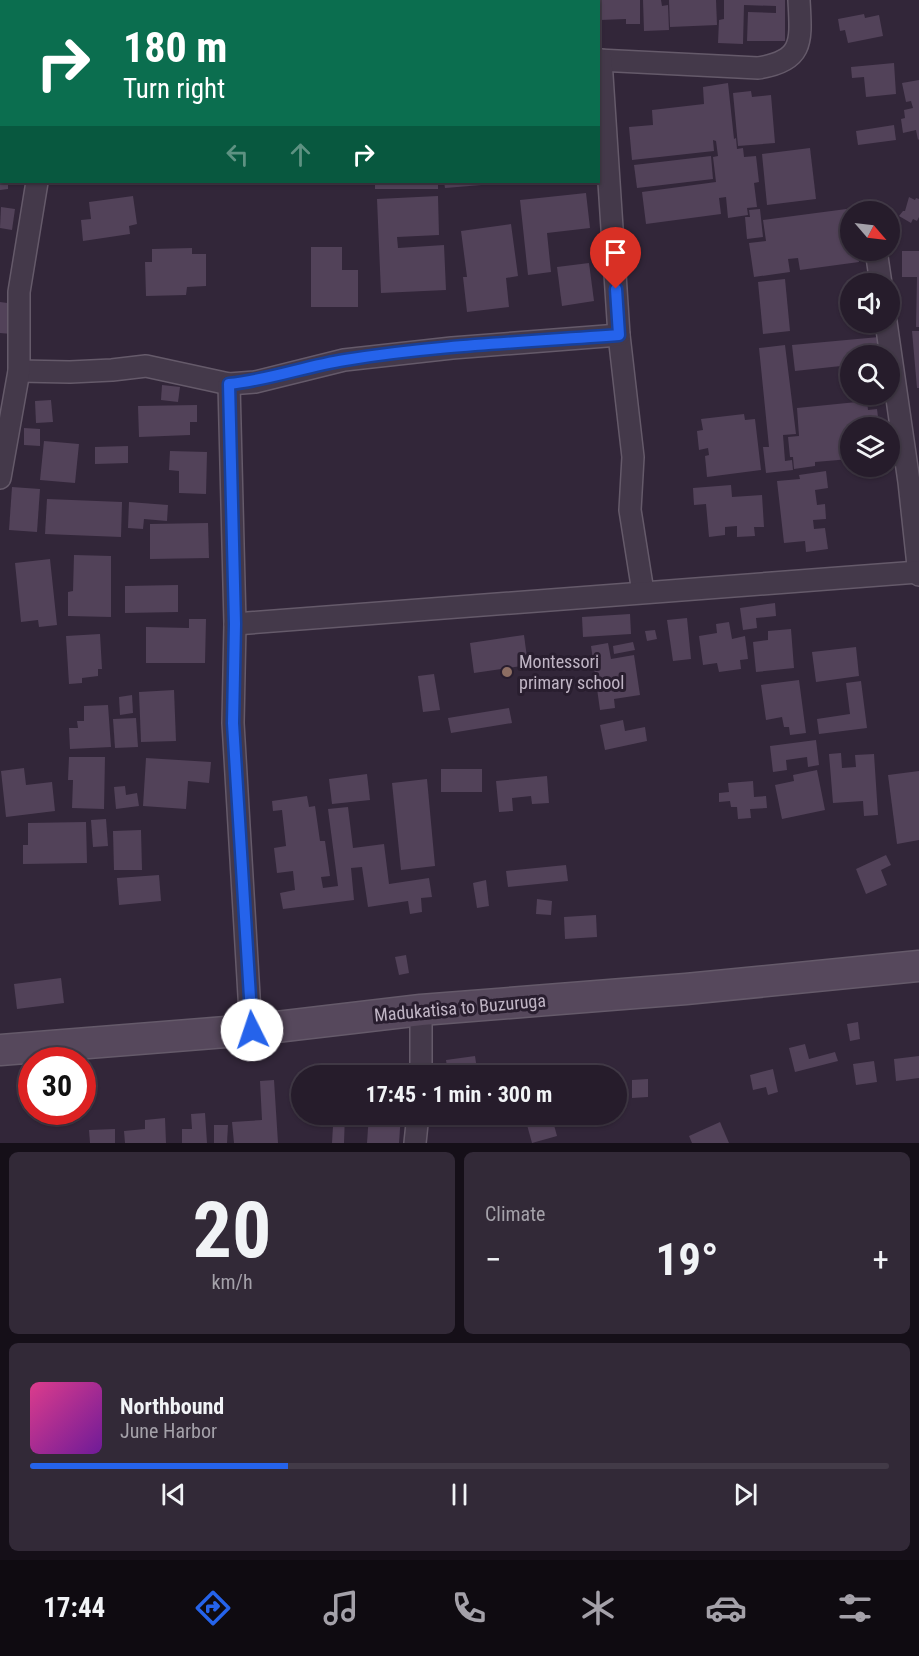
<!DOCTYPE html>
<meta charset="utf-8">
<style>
body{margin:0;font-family:"Roboto Condensed",sans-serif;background:#322937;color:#f1f3f6;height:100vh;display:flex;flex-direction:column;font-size:22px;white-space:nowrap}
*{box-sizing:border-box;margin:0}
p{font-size:20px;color:#a4a1a9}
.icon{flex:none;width:33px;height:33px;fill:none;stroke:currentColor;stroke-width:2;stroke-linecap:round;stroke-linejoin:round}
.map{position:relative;height:1143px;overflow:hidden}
.sheet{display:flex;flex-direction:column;gap:9px;padding:9px;background:#150f18;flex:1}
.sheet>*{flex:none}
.guide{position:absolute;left:0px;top:0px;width:600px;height:183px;box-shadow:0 2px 4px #0004,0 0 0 2px #423a47;background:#0b6e4f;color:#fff;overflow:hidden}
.needle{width:39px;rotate:118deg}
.controls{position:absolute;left:840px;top:201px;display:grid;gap:12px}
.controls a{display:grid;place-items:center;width:60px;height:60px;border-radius:50%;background:#261c2b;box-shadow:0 2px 4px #0004,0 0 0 2px #423a47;font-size:30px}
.speed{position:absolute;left:18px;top:1047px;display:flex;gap:12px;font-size:30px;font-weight:700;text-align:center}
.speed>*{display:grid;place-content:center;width:78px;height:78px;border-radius:50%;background:#261c2b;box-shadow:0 2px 4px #0004,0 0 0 2px #423a47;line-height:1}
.speed .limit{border:9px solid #d22;background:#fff;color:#111}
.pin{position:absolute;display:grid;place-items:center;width:51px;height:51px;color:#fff;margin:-62px -26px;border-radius:50% 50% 50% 0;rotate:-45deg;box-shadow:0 0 6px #0007}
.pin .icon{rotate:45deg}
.me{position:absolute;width:66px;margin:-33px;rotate:356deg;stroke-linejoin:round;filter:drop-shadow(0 0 4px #0008)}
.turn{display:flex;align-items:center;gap:21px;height:126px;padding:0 24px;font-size:27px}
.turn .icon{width:78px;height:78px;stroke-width:2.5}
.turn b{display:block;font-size:42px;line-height:51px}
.lanes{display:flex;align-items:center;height:57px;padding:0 24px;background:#0003;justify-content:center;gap:30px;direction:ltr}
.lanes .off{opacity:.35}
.big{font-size:45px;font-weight:700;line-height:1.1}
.sheet .widget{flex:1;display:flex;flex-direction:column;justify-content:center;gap:9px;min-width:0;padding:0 21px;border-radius:9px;background:#322937}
.sheet .dial{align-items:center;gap:0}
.dial b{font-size:78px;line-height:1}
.song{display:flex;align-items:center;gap:18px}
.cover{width:72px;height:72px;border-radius:9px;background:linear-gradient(135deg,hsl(330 70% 55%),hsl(280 70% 35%))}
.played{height:6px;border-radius:3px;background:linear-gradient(90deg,#2563eb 30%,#423a47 30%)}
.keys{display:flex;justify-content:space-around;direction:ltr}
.heat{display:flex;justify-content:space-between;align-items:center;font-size:33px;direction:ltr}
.sheet .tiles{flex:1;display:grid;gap:9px;grid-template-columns:1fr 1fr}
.widget:last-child{grid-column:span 2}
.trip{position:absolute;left:291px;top:1065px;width:336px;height:60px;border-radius:30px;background:#261c2b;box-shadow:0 2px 4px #0004,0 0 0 2px #423a47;font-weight:700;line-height:60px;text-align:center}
.tabs{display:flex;height:96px;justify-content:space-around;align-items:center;background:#0f0b11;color:#a4a1a9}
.tabs .icon{width:42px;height:42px}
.tabs .selected{color:#2563eb}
.tabs b{font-size:27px;color:#f1f3f6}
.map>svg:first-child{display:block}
.building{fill:#524259}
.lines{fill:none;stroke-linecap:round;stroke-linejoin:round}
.minor-casing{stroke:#655a6a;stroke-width:24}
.secondary-casing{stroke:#655a6a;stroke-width:33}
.minor{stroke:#44394a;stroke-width:21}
.secondary{stroke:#56485c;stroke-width:30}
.route-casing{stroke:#184099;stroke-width:15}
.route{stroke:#2563eb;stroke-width:10}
.education-dot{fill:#8d6e63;stroke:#291e2f;stroke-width:2}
.labels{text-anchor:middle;stroke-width:6;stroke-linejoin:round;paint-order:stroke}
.poi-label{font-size:18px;fill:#c0b5c5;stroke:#291e2f;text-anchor:start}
.street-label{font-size:18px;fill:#c0b5c5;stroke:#291e2f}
</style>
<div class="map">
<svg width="919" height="1143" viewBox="0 0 919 1143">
<rect width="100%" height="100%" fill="#322639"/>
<g class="building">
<path d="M598,0H640V24H626V19L600,20Z"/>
<path d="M643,0H661L662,6L668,5L669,30L644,31Z"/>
<path d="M669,0H716L717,25L670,27Z"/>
<path d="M724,0H785V41H747L748,12L776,13V6L744,5L743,44L718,43L719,20L724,19Z"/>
<path d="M864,14L865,18L879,15L883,36L848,43L845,30L840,31L838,19Z"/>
<path d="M894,63L896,94L866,97L864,77L852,78L851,67Z"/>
<path d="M919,80V139L918,140L916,130L903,133L901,119L905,118L904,110L913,108L911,101L906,102L902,83Z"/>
<path d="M728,83L734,139L736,138L737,149L743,148L744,157L756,156L759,182L754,183L757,207L747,208L748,215L728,218L726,197L719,198L721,214L646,224L642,192L716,182L713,157L718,156L716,141L713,140L714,151L632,160L629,127L653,125L652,110L704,104L703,87Z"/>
<path d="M751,91L752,97L771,95L775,143L738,146L733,93Z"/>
<path d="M894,125L896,140L858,145L856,131Z"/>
<path d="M810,148L816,199L767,205L762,154Z"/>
<path d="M711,156L713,179L637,188L634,165Z"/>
<path d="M0,182H8V189L0,190Z"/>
<rect x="375" y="182" width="63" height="7"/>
<path d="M444,182H506V183L445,188Z"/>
<path d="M586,193L590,228L547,233L551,272L528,275L520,200Z"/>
<path d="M133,196L137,224L129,226L130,234L83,241L81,220L91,219L89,202Z"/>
<path d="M438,196L439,235L397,237L398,248L444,245L446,290L381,293L377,199Z"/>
<path d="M909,197L915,200L916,198L919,199V217L917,221L913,219L911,223L899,216L903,211H905Z"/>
<path d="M1,207L15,209L12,230L0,228Z"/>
<path d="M854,208V212H850V250H857L859,262L800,270L798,258L788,259L790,272L754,277L749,243L766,241L763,220Z"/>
<path d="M760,209L763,237L747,239L745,217H750L749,210Z"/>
<path d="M511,224L518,276L506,278L509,307L467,312L463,277H467L461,231Z"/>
<path d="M311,247H342V270H358V307H311Z"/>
<path d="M192,248V254H206V286L187,287L186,295L146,296L145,262H152V249Z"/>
<path d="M902,251H919V327H916L917,277H902Z"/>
<path d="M589,263L594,301L562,306L557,267Z"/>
<path d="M785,279L790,331L763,334L758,282Z"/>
<path d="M0,302L15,304L12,334L0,333Z"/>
<path d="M912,331H919V388H917Z"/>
<path d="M879,337L881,356H850V365L795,371L792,345Z"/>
<path d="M785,345L796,434L783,435L785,461L792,460L793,470L766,473L763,447H769L759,348Z"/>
<path d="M162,385L180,387L178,402L161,400Z"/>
<path d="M51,400L53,422L36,423L35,401Z"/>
<path d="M867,401L868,410L877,409L879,425H882V428H850V459L815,462V466L794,469L793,457H790L788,437L799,436L797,408Z"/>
<path d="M197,405V422H190V435L139,437L138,406Z"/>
<path d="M744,414L745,420L755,419L761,470L707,477L705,456L709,455L708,448L699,450L697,431L703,430L701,419Z"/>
<path d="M24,428L40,429V446L24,445Z"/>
<path d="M44,441L79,444L75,483L40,480Z"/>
<path d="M128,446V463L95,464V447Z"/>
<path d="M170,451L207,452L206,494L179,493V471L169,470Z"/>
<path d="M826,471L828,488L815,490L817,505L825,504L826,519L813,520L814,529L825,528L828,549L806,552L805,541L784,543L777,481L800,479L799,475Z"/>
<path d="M731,485L732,497L762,495L764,527H754L755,536L737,537V526L725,527V535L709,537L706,504L694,505L693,488Z"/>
<path d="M12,487L40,489L37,532L9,530Z"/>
<path d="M47,499L122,502L121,537L45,534Z"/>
<path d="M129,502L168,505L167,521L144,519L143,529L128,528Z"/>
<path d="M208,523L209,558L150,559V524Z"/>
<path d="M74,555L111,556V617L68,616V592L73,591Z"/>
<path d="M50,559L57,625L39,627L38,620L21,622L15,563Z"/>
<path d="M178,585V612L125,613V586Z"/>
<path d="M775,603L776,616L756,618L757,628L743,630L740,608Z"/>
<path d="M630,614L631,634L583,637L582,617Z"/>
<path d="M687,618L691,659L673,661L667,620Z"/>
<path d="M189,619H206L205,663H146V627L189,628Z"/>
<path d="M729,622L732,639L745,636L748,659L740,660L741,669L719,672L717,663L703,665L699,636L717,633L716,624Z"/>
<path d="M791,629L794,668L756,672L753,642L768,640V631Z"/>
<path d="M655,630L657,639L647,641L645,631Z"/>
<path d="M100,634L102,669H98V676L82,678V683L69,684L66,636Z"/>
<path d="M524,635L528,665L474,673L470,643Z"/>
<path d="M633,642L635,650L614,654L613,646Z"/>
<path d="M608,643L611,659L634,655L640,695L614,699L615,708L600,710L591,646Z"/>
<path d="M856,647L859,676L816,682L812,652Z"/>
<path d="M434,674L440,710L423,712L418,676Z"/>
<path d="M799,680L806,733L790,735L789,727H784L782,717L766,720L761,685Z"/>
<path d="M861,681L867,728L819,734L817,719L850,714L846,683Z"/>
<path d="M174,690L176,741L141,742L139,692Z"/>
<path d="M132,695L133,713L120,715L119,697Z"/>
<path d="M108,705L111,747L70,749L69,728H78L77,721H84V706Z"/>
<path d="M509,708L512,723L451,733L448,718Z"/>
<path d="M136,718L138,747L115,748L113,719Z"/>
<path d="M623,720L625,731L645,727L647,741L605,750L600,725Z"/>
<path d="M816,740L819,765L808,767L807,757L786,760L787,770L773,772L770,746Z"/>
<path d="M841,753L842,768L856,767L855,755L874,754L878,815L864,816L863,801L833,803L829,754Z"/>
<path d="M69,757H105L104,809L72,808L73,780H68Z"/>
<path d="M146,758L211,762L209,783L188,781L186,809L143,806Z"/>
<path d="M24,768L26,785L52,782L55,811L6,817L1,771Z"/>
<rect x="441" y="769" width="41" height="23"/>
<path d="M817,770L825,810L782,819L775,785L794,781L793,775Z"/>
<path d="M919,771V840L897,844L888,775Z"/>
<path d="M367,774L370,800L332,804L329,779Z"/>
<path d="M547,776L549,803L532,804L531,796L512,798L513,811L499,812L496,781Z"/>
<path d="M427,779L435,866L401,870L392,783Z"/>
<path d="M753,781L754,797L766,796L767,808L750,809L751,818L738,819L737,807H731L730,801L719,802V793L729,792L728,783Z"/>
<path d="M125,786L126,795L137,793L139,806L116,809L114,787Z"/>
<path d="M307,796L309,807L315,806L320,841H325L330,876L321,877L323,888L338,886L328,809L348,807L353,848L384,844L389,884L429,878L432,897L421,898L422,912L410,914L408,901L368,907L362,867L351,868L354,900L283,909L280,893L295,890L293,871L277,873L274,848L286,846L282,810L273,811L272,801Z"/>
<path d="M106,819L108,846L93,847L91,820Z"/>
<path d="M86,822L87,863L23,864V845H28V823Z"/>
<path d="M141,830L142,870H114L113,831Z"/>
<path d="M886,855L891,865L881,870L887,885L866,894L856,869Z"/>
<path d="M566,865L568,881L508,887L506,871Z"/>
<path d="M159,875L161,901L119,905L117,878Z"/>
<path d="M486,880L489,906L477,908L473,883Z"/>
<path d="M537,899L552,901L551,915L536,914Z"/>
<path d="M596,915L597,937L565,939L564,917Z"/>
<path d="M406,955L409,973L399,975L395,957Z"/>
<path d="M61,978L64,1003L17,1009L14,984Z"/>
<path d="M858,1022L860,1039L850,1041L847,1024Z"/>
<path d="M805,1044L809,1059L835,1052L838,1061L795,1072L789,1048Z"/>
<path d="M475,1056L477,1069L448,1073L446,1060Z"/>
<path d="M919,1056V1078L896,1081L894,1059Z"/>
<path d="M874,1061L877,1082L856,1085L853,1064Z"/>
<path d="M773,1069L778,1092L768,1095L766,1087L753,1090L750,1075Z"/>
<path d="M648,1079V1097L632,1098V1080Z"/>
<path d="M274,1080L278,1143H234L232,1122L262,1120L260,1081Z"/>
<path d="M205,1113L207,1143H182V1129H192L191,1114Z"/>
<path d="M318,1114H345L344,1143H332L333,1126H317Z"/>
<path d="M369,1114H401L399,1143H367Z"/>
<path d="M524,1114H551L557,1136L532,1143Z"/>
<path d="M165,1118L166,1143H125L124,1131L145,1129V1120Z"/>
<path d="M720,1122L729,1143H692L689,1136Z"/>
<path d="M214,1125H228L227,1143H214Z"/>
<path d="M115,1129V1143H90L89,1130Z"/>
</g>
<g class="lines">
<defs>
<g id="minor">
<path d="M75,2V0"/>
<path d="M553,2V0"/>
<path d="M598,60L758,68C805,61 801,40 799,0"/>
<path d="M601,60L619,335L633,457L630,510L643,592"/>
<path d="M876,250L881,284"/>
<path d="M886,322L909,482L919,575"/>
<path d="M19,371L70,372L112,370L146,366L229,384L255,382L344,360L452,348L619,335"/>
<path d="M229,384L235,624L233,723L251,1030"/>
<path d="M0,478L19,371V292L37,182"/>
<path d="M235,624L918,572"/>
<path d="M421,1076V1010"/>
<path d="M415,1143L418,1114"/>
</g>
<path id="secondary" d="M0,1050L251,1030L421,1010L686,989L919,966"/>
</defs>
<use href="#minor" class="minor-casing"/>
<use href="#secondary" class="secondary-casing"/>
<use href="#minor" class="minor"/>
<use href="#secondary" class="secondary"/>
</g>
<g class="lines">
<defs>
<path id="route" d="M252,1030L233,723L235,624L229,384C269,380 306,366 345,360C436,345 528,342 619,335L616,289"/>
</defs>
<use href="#route" class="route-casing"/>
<use href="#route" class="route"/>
</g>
<circle class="education-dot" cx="507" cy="672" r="6"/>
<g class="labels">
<g class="poi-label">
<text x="519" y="668">Montessori<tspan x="519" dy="21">primary school</tspan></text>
</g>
<g class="street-label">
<text transform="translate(460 1008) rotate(-5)" y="6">Madukatisa to Buzuruga</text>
</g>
</g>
</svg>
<div class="controls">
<a><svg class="needle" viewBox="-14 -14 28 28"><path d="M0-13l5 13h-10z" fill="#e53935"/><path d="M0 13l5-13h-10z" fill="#a4a1a9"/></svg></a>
<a><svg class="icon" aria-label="sound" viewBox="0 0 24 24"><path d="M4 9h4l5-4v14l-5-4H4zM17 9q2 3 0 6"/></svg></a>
<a><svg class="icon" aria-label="search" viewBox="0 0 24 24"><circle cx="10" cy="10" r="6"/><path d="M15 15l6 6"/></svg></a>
<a><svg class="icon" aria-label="layers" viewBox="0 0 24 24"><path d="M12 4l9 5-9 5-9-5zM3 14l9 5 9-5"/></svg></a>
</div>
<div class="speed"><div class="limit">30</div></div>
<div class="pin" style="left:616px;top:289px;background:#d93025"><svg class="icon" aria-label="arrive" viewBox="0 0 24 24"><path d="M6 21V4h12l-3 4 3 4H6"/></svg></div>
<svg class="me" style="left:252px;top:1030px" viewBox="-20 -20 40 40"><circle r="19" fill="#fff"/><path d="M0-13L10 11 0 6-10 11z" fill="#2563eb"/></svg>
<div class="trip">17:45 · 1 min · 300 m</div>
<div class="guide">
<div class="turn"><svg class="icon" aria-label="right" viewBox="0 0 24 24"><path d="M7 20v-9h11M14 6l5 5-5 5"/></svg><div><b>180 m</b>Turn right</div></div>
<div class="lanes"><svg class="icon off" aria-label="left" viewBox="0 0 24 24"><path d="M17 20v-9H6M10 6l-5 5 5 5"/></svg><svg class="icon off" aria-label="ahead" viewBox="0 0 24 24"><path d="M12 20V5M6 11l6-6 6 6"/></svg><svg class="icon" aria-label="right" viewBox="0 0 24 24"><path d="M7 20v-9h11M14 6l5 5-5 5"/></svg></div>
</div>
</div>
<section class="sheet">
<div class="tiles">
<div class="widget dial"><b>20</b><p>km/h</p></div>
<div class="widget"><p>Climate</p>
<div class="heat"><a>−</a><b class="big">19°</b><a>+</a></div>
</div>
<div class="widget">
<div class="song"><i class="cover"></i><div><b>Northbound</b><p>June Harbor</p></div></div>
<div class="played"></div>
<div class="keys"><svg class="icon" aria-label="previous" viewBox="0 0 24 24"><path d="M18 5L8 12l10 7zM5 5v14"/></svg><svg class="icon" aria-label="pause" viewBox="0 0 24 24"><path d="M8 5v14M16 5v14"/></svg><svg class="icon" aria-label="next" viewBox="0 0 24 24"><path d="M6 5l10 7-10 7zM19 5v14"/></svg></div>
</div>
</div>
</section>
<nav class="tabs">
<b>17:44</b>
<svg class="icon selected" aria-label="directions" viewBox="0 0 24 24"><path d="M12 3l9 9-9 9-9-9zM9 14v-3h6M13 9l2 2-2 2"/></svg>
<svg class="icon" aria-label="music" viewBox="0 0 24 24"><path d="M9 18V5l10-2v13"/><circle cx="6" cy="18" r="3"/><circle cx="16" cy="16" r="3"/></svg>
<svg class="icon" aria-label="phone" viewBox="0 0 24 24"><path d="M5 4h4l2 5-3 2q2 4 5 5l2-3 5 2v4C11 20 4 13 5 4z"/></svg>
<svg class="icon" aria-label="climate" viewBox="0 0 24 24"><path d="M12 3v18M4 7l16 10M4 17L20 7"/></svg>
<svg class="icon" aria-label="car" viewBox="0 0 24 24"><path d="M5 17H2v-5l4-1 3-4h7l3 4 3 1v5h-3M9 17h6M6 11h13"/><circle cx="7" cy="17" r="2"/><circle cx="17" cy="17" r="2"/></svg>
<svg class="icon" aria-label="filters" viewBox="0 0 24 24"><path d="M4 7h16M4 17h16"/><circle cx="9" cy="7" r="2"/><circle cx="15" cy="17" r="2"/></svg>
</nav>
